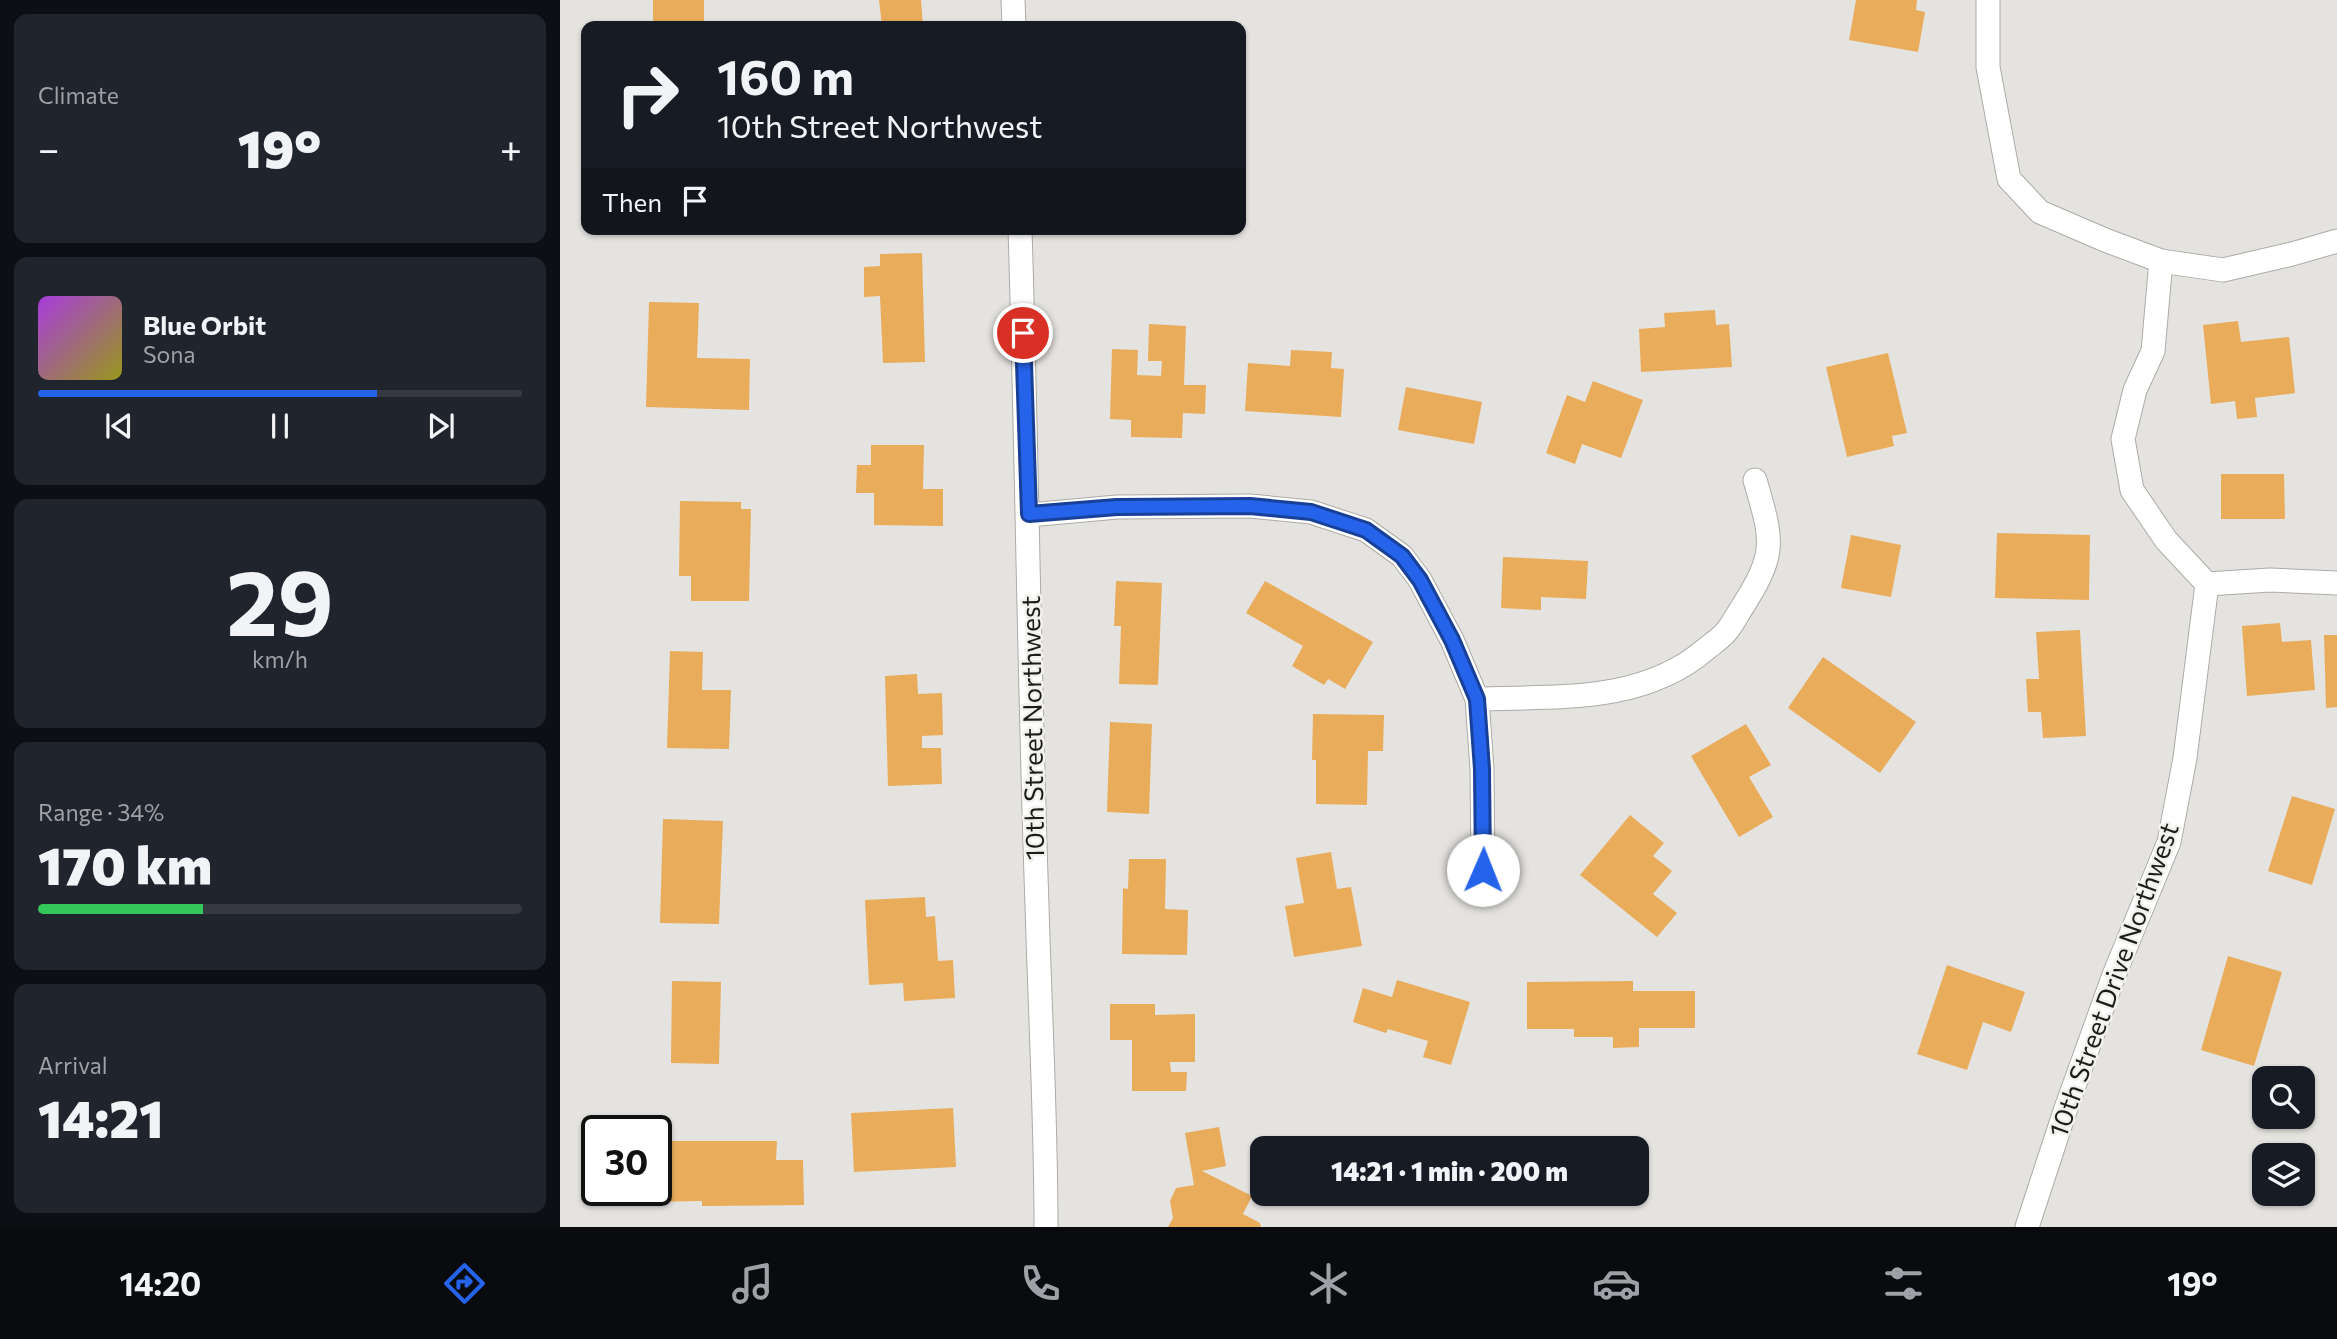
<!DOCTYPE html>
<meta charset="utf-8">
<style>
body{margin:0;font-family:Commissioner,sans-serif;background:#20242c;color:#f1f3f6;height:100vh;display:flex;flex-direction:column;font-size:26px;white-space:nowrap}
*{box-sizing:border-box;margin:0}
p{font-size:23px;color:#9ea1a6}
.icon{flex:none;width:38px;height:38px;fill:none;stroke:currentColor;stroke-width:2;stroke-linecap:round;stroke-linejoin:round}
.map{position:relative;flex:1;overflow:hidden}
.details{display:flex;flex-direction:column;gap:14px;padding:14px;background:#0d0f14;width:560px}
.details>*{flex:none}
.top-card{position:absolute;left:21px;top:21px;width:665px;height:214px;border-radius:14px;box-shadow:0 2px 5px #0004;background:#171b24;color:#f1f3f6;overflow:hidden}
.controls{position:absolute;left:1692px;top:1066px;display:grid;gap:14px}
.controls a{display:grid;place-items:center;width:63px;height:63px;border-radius:14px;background:#171b24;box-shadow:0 2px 5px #0004;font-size:35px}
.speed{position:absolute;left:21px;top:1115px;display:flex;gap:14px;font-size:35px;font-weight:700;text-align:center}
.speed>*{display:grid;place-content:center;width:91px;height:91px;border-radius:50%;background:#171b24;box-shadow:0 2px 5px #0004;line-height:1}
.speed .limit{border:4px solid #111;border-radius:10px;background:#fff;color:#111}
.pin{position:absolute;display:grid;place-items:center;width:60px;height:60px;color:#fff;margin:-30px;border:4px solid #fff;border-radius:50%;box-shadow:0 2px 7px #0007}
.me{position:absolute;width:77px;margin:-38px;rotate:1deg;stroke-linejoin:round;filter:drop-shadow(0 0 5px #0008)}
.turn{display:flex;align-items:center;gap:24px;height:147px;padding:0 21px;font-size:32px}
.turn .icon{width:91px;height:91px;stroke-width:2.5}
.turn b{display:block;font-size:49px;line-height:60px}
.then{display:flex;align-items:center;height:66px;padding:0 21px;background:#0003;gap:14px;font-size:26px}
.big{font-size:52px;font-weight:800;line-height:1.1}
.details .tile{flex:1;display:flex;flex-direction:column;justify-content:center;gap:10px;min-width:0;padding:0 24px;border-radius:14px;background:#20242c}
.details .dial{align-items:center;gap:0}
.dial b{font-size:91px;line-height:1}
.song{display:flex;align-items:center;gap:21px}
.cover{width:84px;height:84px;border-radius:10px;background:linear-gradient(135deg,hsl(280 70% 55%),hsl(60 70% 35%))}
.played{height:7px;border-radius:4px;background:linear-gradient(90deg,#2563eb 70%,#363941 70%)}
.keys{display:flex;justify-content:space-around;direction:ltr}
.heat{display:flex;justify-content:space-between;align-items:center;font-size:38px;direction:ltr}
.charge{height:10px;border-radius:5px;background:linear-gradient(90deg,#34c759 34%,#363941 0)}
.trip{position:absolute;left:690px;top:1136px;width:399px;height:70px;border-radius:14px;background:#171b24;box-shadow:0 2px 5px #0004;font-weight:800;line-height:70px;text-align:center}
.tabs{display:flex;height:112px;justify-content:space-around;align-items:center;background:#090b0e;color:#9ea1a6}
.tabs .icon{width:49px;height:49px}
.tabs .selected{color:#2563eb}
.tabs b{font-size:32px;color:#f1f3f6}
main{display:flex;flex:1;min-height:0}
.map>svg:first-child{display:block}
.building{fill:#e9ac5b}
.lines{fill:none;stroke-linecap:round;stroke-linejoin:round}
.street-casing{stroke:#acaba7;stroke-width:25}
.street{stroke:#fff;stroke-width:23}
.route-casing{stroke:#184099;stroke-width:18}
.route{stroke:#2563eb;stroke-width:12}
.labels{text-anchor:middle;stroke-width:5;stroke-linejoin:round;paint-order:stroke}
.street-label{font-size:26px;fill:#1c1c1b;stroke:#f2f1ed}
</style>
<main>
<section class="details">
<div class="tile"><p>Climate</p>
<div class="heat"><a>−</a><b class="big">19°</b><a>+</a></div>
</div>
<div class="tile">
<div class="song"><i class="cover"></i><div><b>Blue Orbit</b><p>Sona</p></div></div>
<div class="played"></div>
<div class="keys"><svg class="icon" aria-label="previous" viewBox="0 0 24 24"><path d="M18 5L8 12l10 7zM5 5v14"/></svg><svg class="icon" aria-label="pause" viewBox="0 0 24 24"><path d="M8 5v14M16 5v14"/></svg><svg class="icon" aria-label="next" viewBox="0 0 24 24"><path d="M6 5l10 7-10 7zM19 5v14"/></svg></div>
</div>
<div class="tile dial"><b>29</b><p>km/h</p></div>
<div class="tile"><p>Range · 34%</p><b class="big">170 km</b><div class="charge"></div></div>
<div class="tile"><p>Arrival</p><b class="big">14:21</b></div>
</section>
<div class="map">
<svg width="1777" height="1227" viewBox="0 0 1777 1227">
<rect width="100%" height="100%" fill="#e5e3e0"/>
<g class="building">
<rect x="93" y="0" width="51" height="26"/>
<path d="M319,0H361L363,26H322Z"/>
<path d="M1296,0H1357L1356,10L1365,12L1358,52L1289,40Z"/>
<path d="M362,253L365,362L323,363L320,296L304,297V267L320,266V254Z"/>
<path d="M89,302L139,303L137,358L190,359L189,410L86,407Z"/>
<path d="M1155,310L1156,325L1169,324L1172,367L1081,372L1079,329L1105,327L1104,313Z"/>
<path d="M1678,321L1681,342L1729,337L1735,393L1695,398L1697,417L1677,419L1675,401L1651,404L1643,325Z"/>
<path d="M589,324L626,326L624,385H646L645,414L623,413L622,438L571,437V420L550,419L552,349L578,350L577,375L601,376L602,361H588Z"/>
<path d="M731,350L772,352L771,368L784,369L781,417L685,411L688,363L730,366Z"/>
<path d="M1328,353L1347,433L1332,436L1334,446L1287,457L1266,367Z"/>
<path d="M1033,381L1083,400L1061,458L1022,444L1015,464L986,453L1007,395L1025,402Z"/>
<path d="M846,387L922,402L914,444L838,430Z"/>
<path d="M311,445H364L363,489H383V526L314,525V493H296L297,465H311Z"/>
<path d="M1661,474H1724L1725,519H1661Z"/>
<path d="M120,501L181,502V509H191L189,601H131V576H119Z"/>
<path d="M1437,533L1530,535L1529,600L1435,598Z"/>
<path d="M1291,535L1341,545L1331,597L1281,588Z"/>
<path d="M943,557L1028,561L1026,599L981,597V610L941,608Z"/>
<path d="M556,581L602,583L598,685L559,684L561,626H554Z"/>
<path d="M705,581L813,642L785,689L768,679L764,685L732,666L743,646L686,613Z"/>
<path d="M1720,623L1722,642L1751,640L1755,690L1687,696L1682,626Z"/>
<path d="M1520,630L1526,736L1483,738L1481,712H1468L1466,679H1479L1476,632Z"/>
<path d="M1764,635H1777V707L1766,708Z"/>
<path d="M110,651L143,652L142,690H171L169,749L107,748Z"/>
<path d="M1263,657L1356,722L1320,773L1228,708Z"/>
<path d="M357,674L358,694L382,693L383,735L362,736V748H381L382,784L328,786L325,676Z"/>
<path d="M753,714L824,715L823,751H808L807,805L756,804V760H752Z"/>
<path d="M550,722L592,724L589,814L547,812Z"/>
<path d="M1186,724L1211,765L1189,777L1213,817L1179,837L1131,756Z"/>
<path d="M1732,796L1775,809L1752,885L1708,871Z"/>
<path d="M1070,815L1104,843L1093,856L1112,871L1093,894L1117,913L1097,937L1020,875Z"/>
<path d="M103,819L163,821L159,924L100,923Z"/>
<path d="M771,852L777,889L791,887L802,946L734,957L725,906L744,903L736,858Z"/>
<path d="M569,859H606L605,909L628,910L627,955L562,954L563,888L568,889Z"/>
<path d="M365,897L366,917L375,916L378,961L393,960L395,998L344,1001L343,983L309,985L305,900Z"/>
<path d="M1668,956L1722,972L1694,1066L1641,1050Z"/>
<path d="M1387,965L1465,992L1451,1032L1423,1022L1407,1070L1357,1054Z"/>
<path d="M837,980L910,1002L891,1065L863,1057L868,1041L828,1029L826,1033L793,1022L803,988L832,997Z"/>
<path d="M112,981L161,982L159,1064L111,1063Z"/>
<path d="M1073,981V991H1135V1028H1079V1047L1053,1048V1037H1014V1029H967V982Z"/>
<path d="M550,1004H595V1015L635,1014V1062H610L611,1072H627L626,1091H572V1040H550Z"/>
<path d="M393,1108L396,1167L294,1172L291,1113Z"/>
<path d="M659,1127L666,1166L642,1171L692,1196L683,1214L700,1223L701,1227H608L613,1218L610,1201L616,1188L634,1185L625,1133Z"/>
<path d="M96,1141H217L216,1160H243L244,1205L142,1206V1201L84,1202V1190H96Z"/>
</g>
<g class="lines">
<defs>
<g id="street">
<path d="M453,0L454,26"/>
<path d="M1428,0V67L1449,179L1480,212L1545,240L1601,261L1663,270L1732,254L1777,241"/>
<path d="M460,229C467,454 469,680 477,905C480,1012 486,1120 486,1227"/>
<path d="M469,515L557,507L690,506L751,512L806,530L842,556L860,580L892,640L917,699L922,769L923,870"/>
<path d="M1647,584L1710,580L1777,583"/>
<path d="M917,699C996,696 1082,704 1146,649C1152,644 1161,638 1166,632C1172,625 1176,617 1181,609C1217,553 1213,542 1195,480"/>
<path d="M1467,1227L1505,1111L1554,975L1609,842L1625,758L1647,584L1606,540L1572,490L1563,439L1575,390L1593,351L1601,261"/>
</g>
</defs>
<use href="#street" class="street-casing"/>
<use href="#street" class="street"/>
</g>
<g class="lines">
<defs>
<path id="route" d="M463,333L469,514L557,507L690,506L751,512L806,530L842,556L860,580L892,640L917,699L922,769L923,870"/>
</defs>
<use href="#route" class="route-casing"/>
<use href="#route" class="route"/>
</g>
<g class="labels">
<g class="street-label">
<text transform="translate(473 728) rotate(-91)" y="9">10th Street Northwest</text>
<text transform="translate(1554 980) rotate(-70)" y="9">10th Street Drive Northwest</text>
</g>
</g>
</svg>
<div class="controls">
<a><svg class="icon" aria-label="search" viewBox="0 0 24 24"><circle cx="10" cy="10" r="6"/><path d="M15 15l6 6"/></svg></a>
<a><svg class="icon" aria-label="layers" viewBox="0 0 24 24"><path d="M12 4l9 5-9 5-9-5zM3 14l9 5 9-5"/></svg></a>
</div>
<div class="speed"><div class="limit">30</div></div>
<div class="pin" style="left:463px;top:333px;background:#d93025"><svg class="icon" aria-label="arrive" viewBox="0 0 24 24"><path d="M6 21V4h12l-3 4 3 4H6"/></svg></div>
<svg class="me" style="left:923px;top:870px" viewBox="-20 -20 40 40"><circle r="19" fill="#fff"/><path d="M0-13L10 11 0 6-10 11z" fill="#2563eb"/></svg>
<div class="trip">14:21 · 1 min · 200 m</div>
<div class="top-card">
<div class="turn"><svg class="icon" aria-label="right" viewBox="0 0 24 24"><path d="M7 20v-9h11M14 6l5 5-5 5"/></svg><div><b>160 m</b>10th Street Northwest</div></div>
<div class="then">Then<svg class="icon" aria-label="arrive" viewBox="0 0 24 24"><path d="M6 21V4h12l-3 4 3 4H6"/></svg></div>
</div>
</div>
</main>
<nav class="tabs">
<b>14:20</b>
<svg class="icon selected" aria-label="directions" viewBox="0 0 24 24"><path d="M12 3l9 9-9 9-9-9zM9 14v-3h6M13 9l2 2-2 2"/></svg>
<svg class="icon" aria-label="music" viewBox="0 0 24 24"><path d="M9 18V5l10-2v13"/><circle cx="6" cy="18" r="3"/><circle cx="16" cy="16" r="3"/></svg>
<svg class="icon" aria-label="phone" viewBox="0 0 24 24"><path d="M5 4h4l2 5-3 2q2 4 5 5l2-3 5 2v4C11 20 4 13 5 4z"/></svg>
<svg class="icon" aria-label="climate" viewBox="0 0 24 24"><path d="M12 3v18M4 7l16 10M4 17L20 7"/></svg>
<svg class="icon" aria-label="car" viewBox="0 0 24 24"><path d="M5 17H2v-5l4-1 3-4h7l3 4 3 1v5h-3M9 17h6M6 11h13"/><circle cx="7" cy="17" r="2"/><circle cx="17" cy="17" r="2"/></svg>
<svg class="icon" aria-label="filters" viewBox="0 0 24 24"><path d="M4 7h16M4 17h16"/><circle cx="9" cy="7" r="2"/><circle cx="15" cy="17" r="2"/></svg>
<b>19°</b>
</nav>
